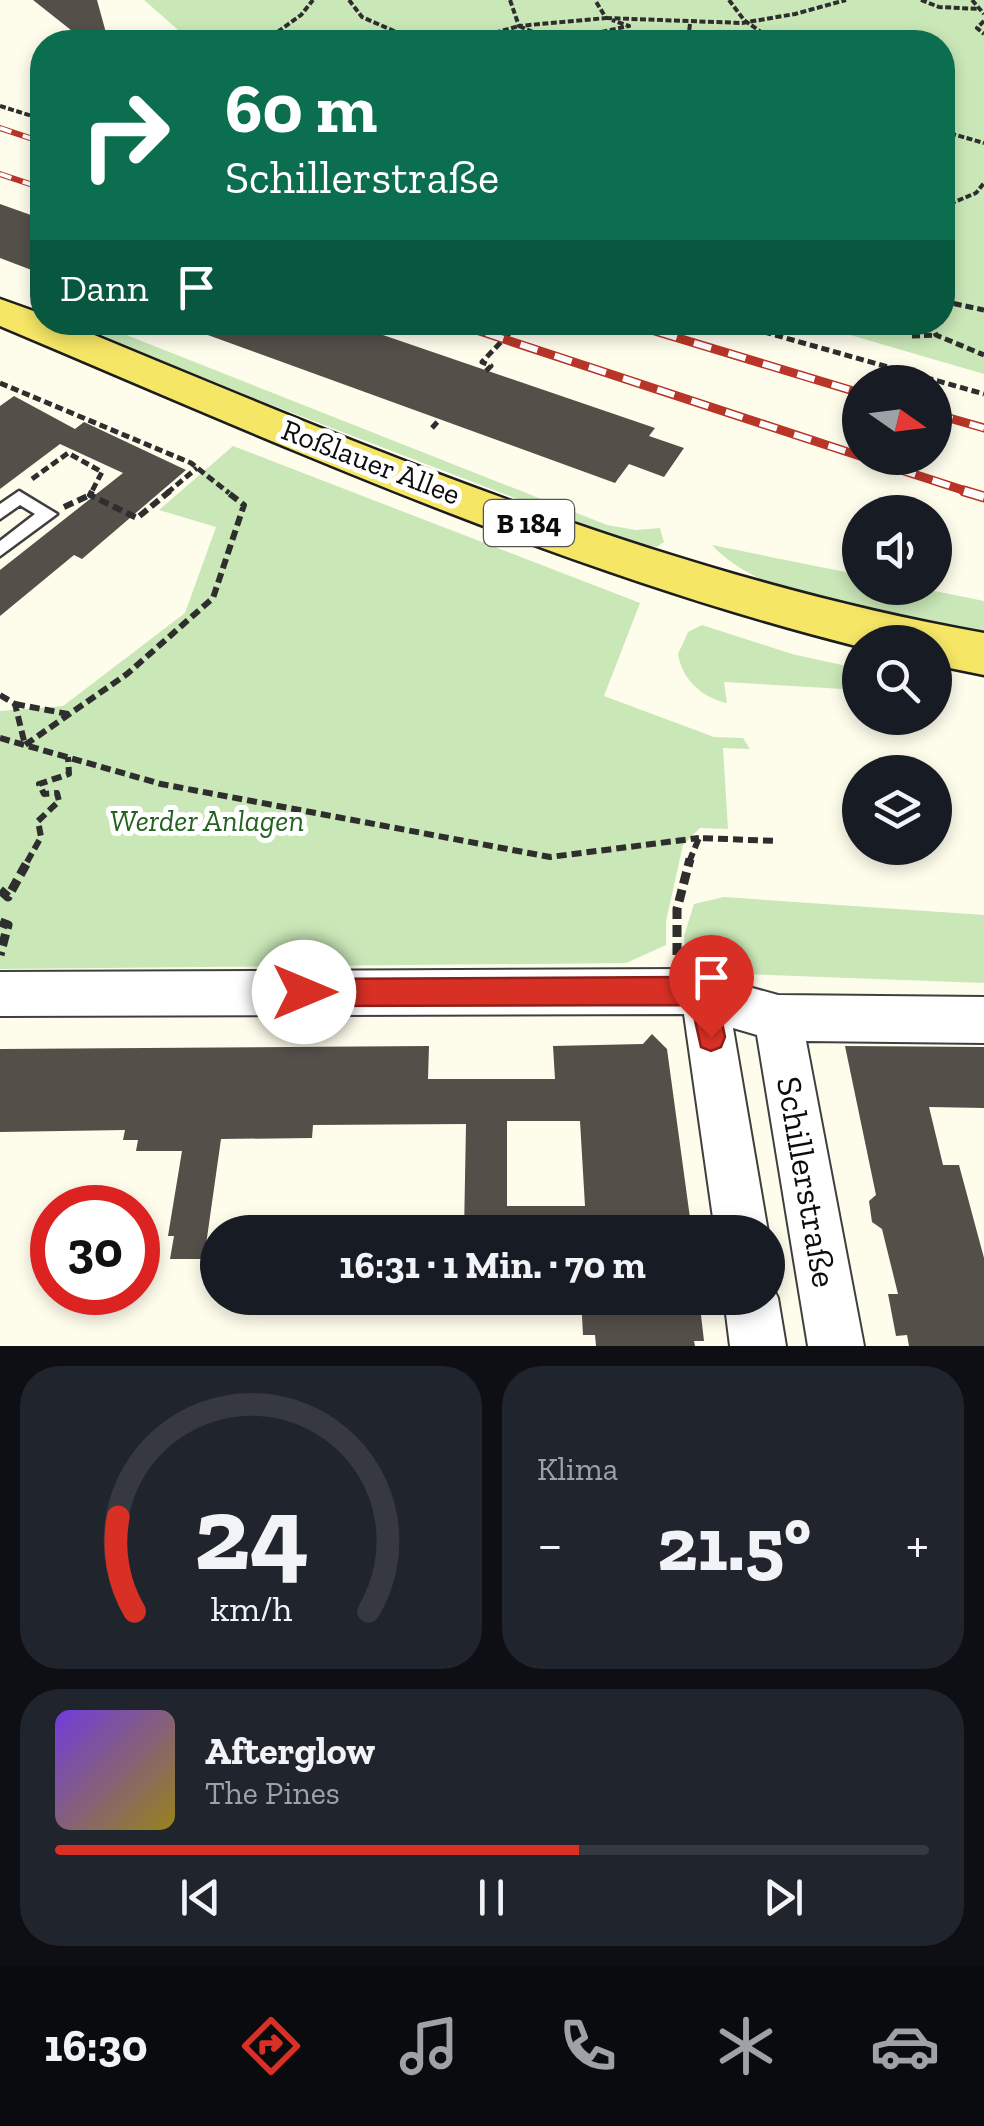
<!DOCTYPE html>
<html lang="de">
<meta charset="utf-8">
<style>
body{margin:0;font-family:"Zilla Slab",serif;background:#20242c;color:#f1f3f6;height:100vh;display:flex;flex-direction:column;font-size:38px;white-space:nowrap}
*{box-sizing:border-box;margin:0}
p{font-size:32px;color:#9ea1a6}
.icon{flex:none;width:55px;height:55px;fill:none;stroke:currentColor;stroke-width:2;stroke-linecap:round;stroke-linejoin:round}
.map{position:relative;height:1346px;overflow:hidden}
.panel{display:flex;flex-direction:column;gap:20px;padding:20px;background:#0d0f14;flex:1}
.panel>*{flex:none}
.top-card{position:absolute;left:30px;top:30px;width:925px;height:305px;border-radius:40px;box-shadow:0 5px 15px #0003;background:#0b6e4f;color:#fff;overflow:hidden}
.needle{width:65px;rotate:104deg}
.buttons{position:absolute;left:842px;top:365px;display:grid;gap:20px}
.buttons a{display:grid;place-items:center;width:110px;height:110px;border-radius:50%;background:#171b24;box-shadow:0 5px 15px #0003;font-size:50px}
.speed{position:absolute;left:30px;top:1185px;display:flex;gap:20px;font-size:50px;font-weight:700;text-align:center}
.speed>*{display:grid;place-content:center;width:130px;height:130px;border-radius:50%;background:#171b24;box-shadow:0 5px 15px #0003;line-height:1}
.speed .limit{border:15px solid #d22;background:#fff;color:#111}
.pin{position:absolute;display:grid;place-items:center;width:85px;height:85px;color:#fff;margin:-102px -42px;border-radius:50% 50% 50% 0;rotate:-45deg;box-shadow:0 0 10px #0007}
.pin .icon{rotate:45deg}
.me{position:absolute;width:110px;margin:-55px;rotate:90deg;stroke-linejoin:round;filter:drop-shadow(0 0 8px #0008)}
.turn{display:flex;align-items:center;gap:35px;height:210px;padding:0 30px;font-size:45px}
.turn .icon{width:130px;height:130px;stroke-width:2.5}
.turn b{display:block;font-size:70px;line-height:85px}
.then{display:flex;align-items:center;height:95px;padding:0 30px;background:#0003;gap:20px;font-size:38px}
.big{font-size:75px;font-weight:700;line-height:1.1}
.panel .card{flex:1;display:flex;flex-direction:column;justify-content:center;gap:15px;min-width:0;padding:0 35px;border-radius:40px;background:#20242c}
.panel .dial{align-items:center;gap:0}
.dial svg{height:260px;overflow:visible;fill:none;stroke:#363941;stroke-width:7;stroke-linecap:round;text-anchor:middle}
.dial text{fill:#f1f3f6;stroke:none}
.song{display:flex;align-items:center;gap:30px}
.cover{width:120px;height:120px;border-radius:15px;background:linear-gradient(135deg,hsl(260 70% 55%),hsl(50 70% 35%))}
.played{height:10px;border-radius:5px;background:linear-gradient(90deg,#d93025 60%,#363941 60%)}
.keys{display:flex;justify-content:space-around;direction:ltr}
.heat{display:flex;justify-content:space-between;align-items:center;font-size:55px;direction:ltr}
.panel .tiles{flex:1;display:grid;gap:20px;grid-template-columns:1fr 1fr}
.card:last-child{grid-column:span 2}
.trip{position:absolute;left:200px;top:1215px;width:585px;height:100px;border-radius:50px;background:#171b24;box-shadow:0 5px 15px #0003;font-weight:700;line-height:100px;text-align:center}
.menu{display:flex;height:160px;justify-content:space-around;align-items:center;background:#090b0e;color:#9ea1a6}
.menu .icon{width:70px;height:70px}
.menu .on{color:#d93025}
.menu b{font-size:45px;color:#f1f3f6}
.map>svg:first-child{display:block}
.green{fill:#c9e7b7}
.building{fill:#544f49;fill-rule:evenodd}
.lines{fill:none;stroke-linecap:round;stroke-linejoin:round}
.service-casing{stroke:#3f3f3f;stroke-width:5}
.minor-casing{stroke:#3f3f3f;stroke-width:4}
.primary-casing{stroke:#1d1d1d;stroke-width:5}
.path-far3{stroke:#2e2e2e;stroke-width:4;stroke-dasharray:6 2.5;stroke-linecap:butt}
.path-far2{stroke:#2e2e2e;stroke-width:5;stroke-dasharray:8 4;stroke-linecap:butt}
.path-far1{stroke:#2e2e2e;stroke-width:6;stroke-dasharray:10 5;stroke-linecap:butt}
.path{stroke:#2e2e2e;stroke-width:9;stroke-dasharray:12 6;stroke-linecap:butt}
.service{fill:#fff;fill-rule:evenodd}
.minor{fill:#fff;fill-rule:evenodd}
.primary{fill:#f5e666;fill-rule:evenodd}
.rail-far2-casing{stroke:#b83528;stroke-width:6}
.rail-far1-casing{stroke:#b83528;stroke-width:9}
.rail-casing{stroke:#b83528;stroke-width:11}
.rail-far2{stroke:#fff;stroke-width:4;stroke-dasharray:12;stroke-linecap:butt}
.rail-far1{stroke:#fff;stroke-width:6;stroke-dasharray:18;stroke-linecap:butt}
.rail{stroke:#fff;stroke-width:8;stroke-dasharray:22;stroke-linecap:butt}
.route{fill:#d93025;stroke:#8d1f18;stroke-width:2.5}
.labels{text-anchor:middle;stroke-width:10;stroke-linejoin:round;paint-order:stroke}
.shield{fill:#fff;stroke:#555;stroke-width:2.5}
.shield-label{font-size:28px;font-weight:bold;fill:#0c0c0c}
.street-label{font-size:30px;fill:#0c0c0c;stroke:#fff}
.park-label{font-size:30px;font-style:italic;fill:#23621f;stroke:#fff}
.near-street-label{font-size:35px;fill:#0c0c0c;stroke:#fff}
</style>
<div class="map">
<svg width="984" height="1346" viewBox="0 0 984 1346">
<rect width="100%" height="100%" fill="#fefdec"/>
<g class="green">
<path d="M144,0H984V374L809,323L942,322V42H184L177,29Z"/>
<path d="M67,323H96L607,525L636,530L660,528L664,542L657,547L632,543L204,379Z"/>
<path d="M233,446L640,603L604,696L714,737L743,738L750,749L723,748L728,829L700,828L683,845L666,921V945L626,963L0,969V711L63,706L185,613L216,527L159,510Z"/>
<path d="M712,545L860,575V588H920L984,601V633C908,622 763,602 712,545Z"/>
<path d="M702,625L792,654L860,669V690L724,682L727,703C702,698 682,679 678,654L688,632Z"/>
<path d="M724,897L984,915V983L687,972L684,936L694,904Z"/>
</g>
<g class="building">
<path d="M33,0H97L108,40L86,42Z"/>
<path d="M0,204L42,219V274L0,258Z"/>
<path d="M184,322H345L655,428L649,436L684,448L664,477L629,464L615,483L183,326Z"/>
<path d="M14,396L75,429L84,422L186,470L82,559L74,555L0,616V570L123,473L60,444L0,489V406Z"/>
<path d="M652,1034L667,1049L690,1218H681L683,1232H464L466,1124L313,1125L312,1138L221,1139L204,1259H170L174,1236H168L182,1151H136L138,1140H123L125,1130L0,1132V1049L429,1046L428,1079H555L553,1046L643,1044ZM507,1121H580L585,1206H507Z"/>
<path d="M845,1046L984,1047V1108L929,1107L943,1165H959L984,1258V1346H909L907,1335L896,1336L888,1294H898L882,1229L872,1222L869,1201L876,1195Z"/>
<path d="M581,1298H699L704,1341H694L695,1346H596L595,1335H583Z"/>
</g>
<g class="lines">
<defs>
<path id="service" d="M19,491L57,514L0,556V541L35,514L20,505L0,519V504Z"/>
<g id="minor">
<path d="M683,969L778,995L984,997V1043L806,1041L864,1346H808L757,1035L733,1028L768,1232H715L684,1014L0,1016V972Z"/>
<path d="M768,1277L778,1298L786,1346H730L724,1298H768Z"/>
</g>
<path id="primary" d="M0,299L42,314V322H63C362,446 664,576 984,633V675L935,665V642H860V647C562,572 282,445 0,326Z"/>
</defs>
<use href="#service" class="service-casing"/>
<use href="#minor" class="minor-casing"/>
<use href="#primary" class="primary-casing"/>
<g class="path-far3">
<path d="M349,0L362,17L419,42"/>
<path d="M510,0L519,26L606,18L595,0"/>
<path d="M729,0L744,20L775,42"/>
<path d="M921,0L939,7L980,9"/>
<path d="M972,0L984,14"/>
<path d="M606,18L742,23L795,14L846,0"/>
<path d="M984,21L977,28L984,34"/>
<path d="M690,24L688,39L730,42L765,35"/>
<path d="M218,42H251"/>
<path d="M264,42L301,15L313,0"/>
<path d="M462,42L519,26L542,36L573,38L629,26L612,20"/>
<path d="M0,106L42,119"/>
<path d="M942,131L984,143"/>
<path d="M942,207L976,193L984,183"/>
</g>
<g class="path-far2">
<path d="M942,301L984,310"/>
<path d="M729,322L984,394"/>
<path d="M930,322L936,335L984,355"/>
<path d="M912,336L936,335"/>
<path d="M486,371L491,366L482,362L520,322"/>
<path d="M0,383L191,463L229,493"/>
<path d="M432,428L439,420"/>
<path d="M32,479L68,453L102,472L91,493"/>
<path d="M167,493L197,468"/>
</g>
<g class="path-far1">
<path d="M92,491L90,495L137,518L170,491"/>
<path d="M64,507L90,495"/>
<path d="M0,695L15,704L25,745L127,674L213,598L244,505L226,491"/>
<path d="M15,704L68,714"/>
<path d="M0,738L161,784L550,857L699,838"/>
<path d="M27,862L41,837L38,821L59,801L57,793L44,794L39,784L69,774L68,757"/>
<path d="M689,862L699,838L777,841"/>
</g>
<g class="path">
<path d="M0,890L8,897L29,859"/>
<path d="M0,922L8,925L0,955"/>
<path d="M677,955V909L690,859"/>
</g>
<use href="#service" class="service"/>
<use href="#minor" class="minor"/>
<use href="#primary" class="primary"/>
<defs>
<g id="rail-far2">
<path d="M0,128L42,142"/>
<path d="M0,174L42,188"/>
</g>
<g id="rail-far1">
<path d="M452,322L860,456"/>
<path d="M625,322L860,393"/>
<path d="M935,414L984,428"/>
<path d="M864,458L972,493"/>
</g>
<path id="rail" d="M964,491L984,497"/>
</defs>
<use href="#rail-far2" class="rail-far2-casing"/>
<use href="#rail-far1" class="rail-far1-casing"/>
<use href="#rail" class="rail-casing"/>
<use href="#rail-far2" class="rail-far2"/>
<use href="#rail-far1" class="rail-far1"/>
<use href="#rail" class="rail"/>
</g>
<path class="route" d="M683,977L715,988L725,1037L721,1047L711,1051L701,1047L692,1007L683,1005L304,1006L294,1002L289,992L294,983L304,979Z"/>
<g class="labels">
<rect class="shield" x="484" y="500" width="90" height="46" rx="8"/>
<g class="shield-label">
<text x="529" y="533">B 184</text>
</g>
<g class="street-label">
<text transform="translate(371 462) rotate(21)" y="10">Roßlauer Allee</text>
</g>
<g class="park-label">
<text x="207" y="831">Werder Anlagen</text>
</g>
<g class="near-street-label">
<text transform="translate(807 1182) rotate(80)" y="12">Schillerstraße</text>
</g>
</g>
</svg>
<div class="buttons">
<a><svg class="needle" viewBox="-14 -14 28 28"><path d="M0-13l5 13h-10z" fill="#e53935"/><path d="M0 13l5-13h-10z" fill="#9ea1a6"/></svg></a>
<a><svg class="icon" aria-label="sound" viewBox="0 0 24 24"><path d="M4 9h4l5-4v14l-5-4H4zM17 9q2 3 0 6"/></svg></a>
<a><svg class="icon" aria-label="search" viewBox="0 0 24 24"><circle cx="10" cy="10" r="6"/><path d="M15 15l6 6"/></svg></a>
<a><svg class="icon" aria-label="layers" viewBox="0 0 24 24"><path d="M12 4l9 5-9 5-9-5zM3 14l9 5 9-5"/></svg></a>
</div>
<div class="speed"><div class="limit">30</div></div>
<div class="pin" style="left:711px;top:1037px;background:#d93025"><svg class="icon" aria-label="arrive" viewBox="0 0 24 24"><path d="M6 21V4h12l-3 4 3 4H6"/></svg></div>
<svg class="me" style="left:304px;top:992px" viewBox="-20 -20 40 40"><circle r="19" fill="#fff"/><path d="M0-13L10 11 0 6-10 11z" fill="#d93025"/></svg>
<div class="trip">16:31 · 1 Min. · 70 m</div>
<div class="top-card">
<div class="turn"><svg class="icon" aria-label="right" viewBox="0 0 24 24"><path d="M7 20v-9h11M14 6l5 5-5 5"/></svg><div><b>60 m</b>Schillerstraße</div></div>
<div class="then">Dann<svg class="icon" aria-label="arrive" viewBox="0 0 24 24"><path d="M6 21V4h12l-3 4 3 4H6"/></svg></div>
</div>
</div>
<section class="panel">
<div class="tiles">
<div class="card dial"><svg viewBox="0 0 100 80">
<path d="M14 69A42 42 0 1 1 86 69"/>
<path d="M14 69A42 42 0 0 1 9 40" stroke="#d93025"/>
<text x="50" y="56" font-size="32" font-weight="700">24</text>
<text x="50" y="72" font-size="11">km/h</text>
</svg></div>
<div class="card"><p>Klima</p>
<div class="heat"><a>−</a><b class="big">21.5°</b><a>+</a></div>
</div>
<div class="card">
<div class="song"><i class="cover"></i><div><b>Afterglow</b><p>The Pines</p></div></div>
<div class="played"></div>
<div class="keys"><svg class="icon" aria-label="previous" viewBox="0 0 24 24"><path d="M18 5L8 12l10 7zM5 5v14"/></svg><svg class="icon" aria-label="pause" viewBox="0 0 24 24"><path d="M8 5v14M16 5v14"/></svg><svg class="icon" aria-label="next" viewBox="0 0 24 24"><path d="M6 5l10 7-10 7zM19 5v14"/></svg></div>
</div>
</div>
</section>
<nav class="menu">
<b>16:30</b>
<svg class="icon on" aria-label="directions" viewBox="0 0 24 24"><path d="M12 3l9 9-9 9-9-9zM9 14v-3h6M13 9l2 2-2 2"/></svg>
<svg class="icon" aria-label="music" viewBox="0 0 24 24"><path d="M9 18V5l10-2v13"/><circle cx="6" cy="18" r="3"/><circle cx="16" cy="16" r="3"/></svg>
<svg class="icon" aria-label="phone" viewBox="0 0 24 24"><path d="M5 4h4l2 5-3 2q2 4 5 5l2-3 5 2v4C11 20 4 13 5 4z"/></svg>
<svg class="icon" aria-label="climate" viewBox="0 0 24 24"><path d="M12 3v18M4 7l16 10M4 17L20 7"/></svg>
<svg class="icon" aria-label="car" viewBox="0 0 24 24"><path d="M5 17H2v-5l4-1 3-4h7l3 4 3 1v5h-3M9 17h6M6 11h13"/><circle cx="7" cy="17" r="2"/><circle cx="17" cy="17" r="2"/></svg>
</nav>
